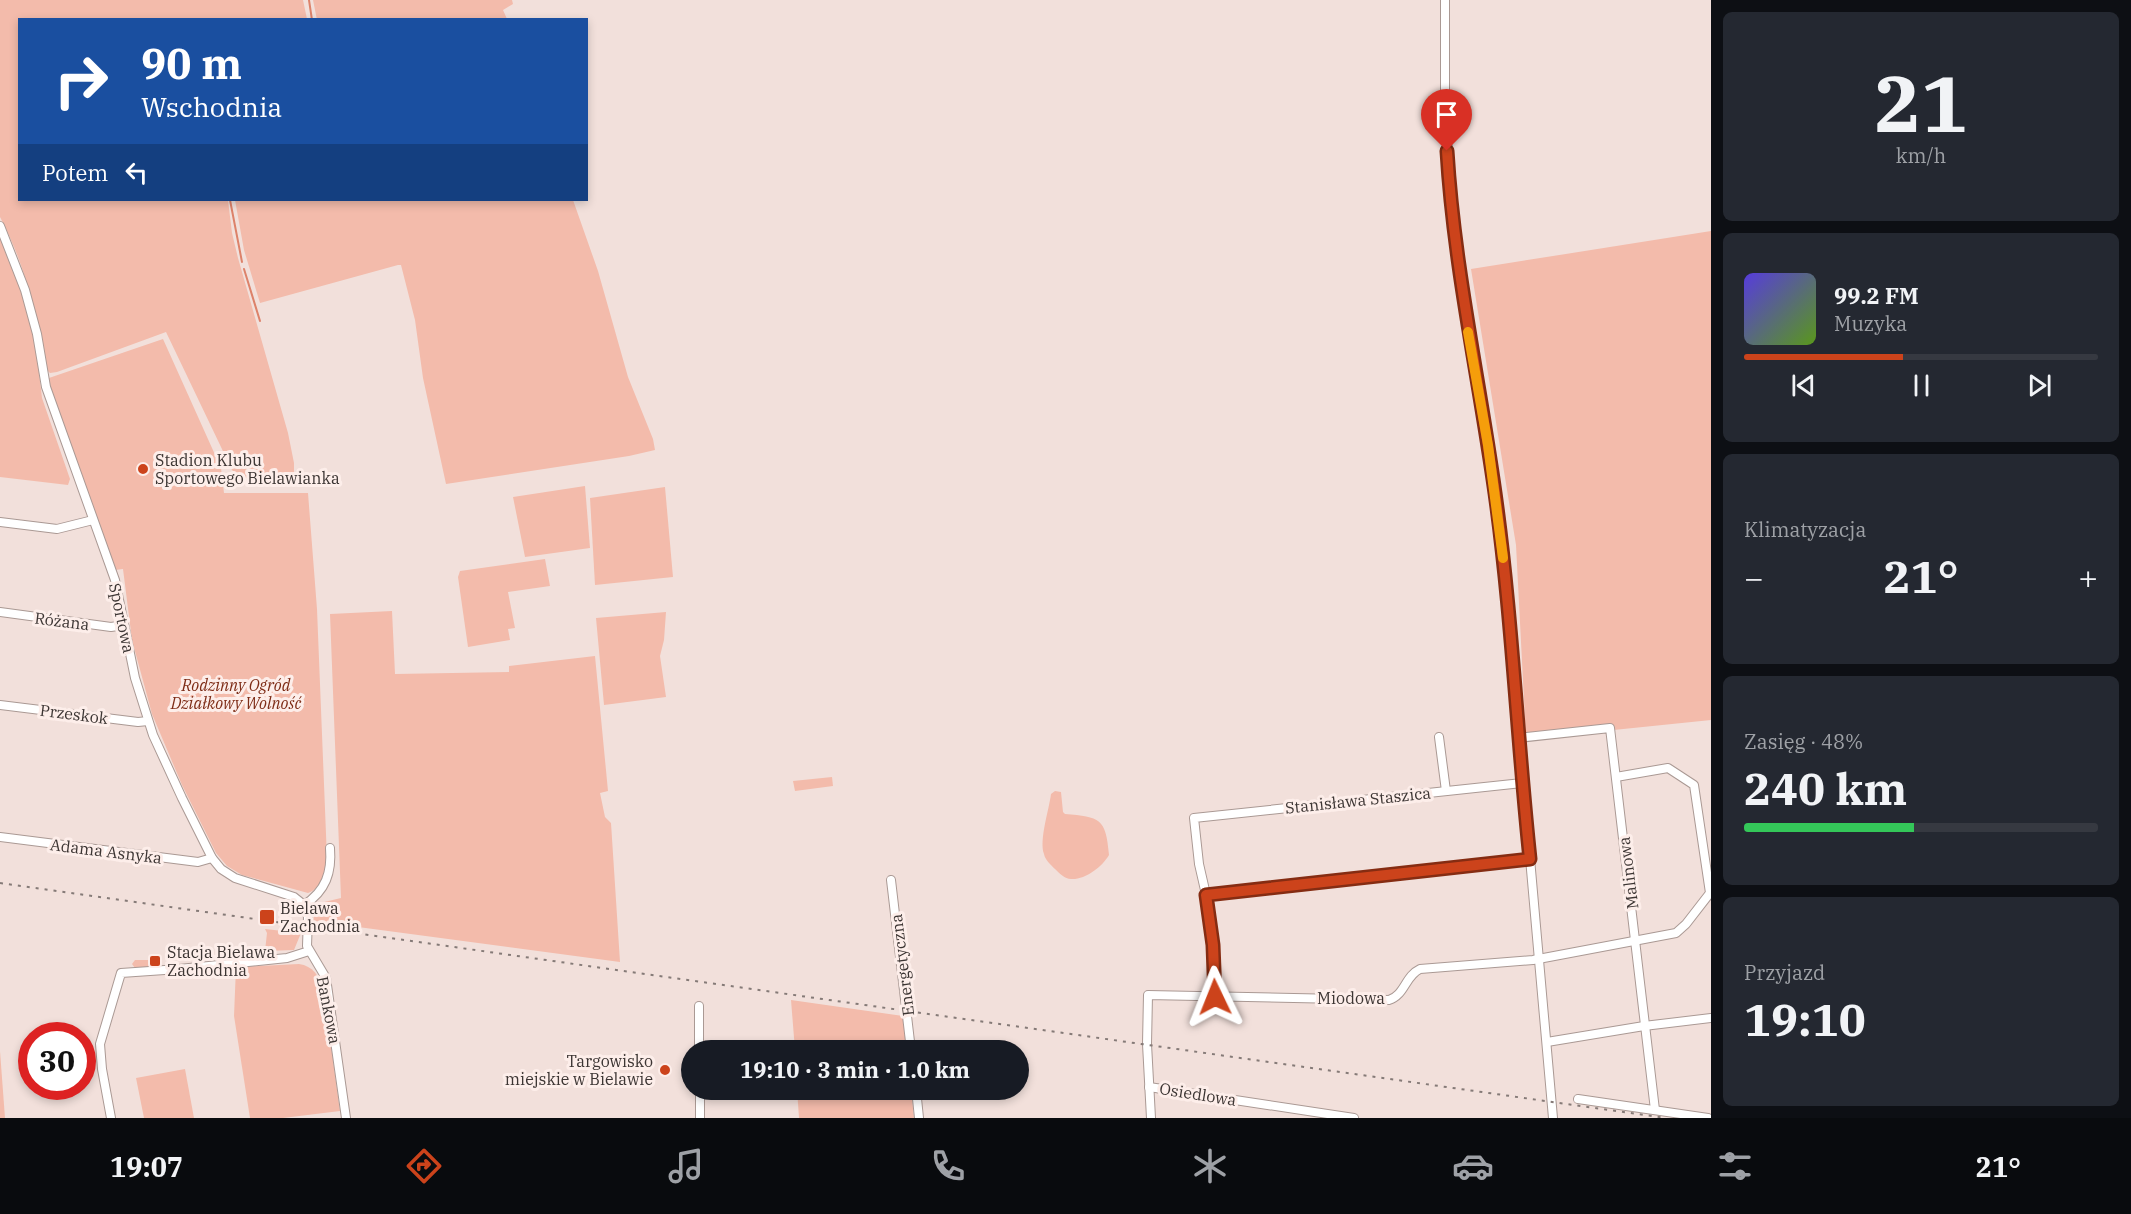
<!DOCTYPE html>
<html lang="pl">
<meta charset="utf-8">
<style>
body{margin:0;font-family:"IBM Plex Serif",serif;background:#242831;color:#f1f3f6;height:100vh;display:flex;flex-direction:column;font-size:22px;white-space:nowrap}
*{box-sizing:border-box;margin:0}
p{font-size:20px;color:#9ea1a6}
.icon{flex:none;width:33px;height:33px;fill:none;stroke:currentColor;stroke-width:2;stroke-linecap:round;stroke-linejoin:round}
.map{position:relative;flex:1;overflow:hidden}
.panel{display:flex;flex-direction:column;gap:12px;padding:12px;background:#0d0f14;width:420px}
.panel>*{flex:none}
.banner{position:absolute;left:18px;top:18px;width:570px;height:183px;border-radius:0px;box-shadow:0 3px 9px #0003;background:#1a4fa0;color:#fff;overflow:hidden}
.speed{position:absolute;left:18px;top:1022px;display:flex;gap:12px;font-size:30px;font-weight:700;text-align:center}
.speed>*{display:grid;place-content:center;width:78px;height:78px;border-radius:50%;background:#171b24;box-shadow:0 3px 9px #0003;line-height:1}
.speed .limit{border:9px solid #d22;background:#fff;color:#111}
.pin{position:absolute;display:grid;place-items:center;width:51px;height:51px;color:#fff;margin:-62px -26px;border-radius:50% 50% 50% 0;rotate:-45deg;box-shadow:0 0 6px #0007}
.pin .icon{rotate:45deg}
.me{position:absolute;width:66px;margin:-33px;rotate:358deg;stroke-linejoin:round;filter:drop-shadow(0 0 4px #0008)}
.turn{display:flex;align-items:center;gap:21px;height:126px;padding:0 24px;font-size:27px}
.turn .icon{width:78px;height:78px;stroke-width:2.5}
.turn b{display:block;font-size:42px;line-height:51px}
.then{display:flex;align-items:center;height:57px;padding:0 24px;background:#0003;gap:12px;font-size:22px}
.big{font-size:45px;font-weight:800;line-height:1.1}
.panel .widget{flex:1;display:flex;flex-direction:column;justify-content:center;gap:9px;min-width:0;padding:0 21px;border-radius:9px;background:#242831}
.panel .dial{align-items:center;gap:0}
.dial b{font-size:78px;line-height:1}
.song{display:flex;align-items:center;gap:18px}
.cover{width:72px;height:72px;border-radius:9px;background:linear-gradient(135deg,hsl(250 70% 55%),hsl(90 70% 35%))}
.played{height:6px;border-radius:3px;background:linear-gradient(90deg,#cc431b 45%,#363941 45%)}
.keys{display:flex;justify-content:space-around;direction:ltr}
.heat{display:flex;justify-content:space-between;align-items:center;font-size:33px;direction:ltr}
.charge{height:9px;border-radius:4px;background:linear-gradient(90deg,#34c759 48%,#363941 0)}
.trip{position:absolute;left:681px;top:1040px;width:348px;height:60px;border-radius:30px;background:#171b24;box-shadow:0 3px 9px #0003;font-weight:800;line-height:60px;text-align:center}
.tab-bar{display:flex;height:96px;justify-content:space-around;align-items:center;background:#090b0e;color:#9ea1a6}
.tab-bar .icon{width:42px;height:42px}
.tab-bar .current{color:#cc431b}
.tab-bar b{font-size:27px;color:#f1f3f6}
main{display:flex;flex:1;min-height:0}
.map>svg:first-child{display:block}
.green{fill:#f3bbab}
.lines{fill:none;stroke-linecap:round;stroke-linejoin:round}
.stream{stroke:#dd826a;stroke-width:2}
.minor-casing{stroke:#aa9994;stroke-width:10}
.minor{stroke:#fff;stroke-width:8}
.rail{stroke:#857a77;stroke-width:2;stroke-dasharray:3 6;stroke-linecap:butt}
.route-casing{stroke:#852c12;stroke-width:15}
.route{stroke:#cc431b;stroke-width:10}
.slow{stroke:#f59e0b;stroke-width:10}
.poi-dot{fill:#cc431b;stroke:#fdeeea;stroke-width:2}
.labels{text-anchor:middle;stroke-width:6;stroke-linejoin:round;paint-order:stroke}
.poi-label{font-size:16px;fill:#3c3533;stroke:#fdeeea;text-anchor:start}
.street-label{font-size:16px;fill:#3c3533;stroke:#fdeeea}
.park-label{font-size:16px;font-style:italic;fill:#7e2c16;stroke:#fdeeea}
</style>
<main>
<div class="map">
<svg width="1711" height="1118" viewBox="0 0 1711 1118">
<rect width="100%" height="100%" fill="#f2e0db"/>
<g class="green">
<path d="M0,0H303L307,19L20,20V200H228L232,233L238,258L288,433L294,463V474L244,478L238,476L232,470L166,332L57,372L50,373L47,370C37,317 26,266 0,217Z"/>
<path d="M313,0H512L513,4L503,10L507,19L317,20Z"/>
<path d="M235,200H573L598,271L628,377L653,439L655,450L629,456L446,484L423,378L415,320L401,265H398L260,303L244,250Z"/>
<path d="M1711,231V720L1526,739L1516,545L1471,269Z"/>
<path d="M0,234L8,251L26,305L36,346L42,398L70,479L68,485L0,477Z"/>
<path d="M163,339L221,468L224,493H308L317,609L327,859C325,872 322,888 308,893L242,875L227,866L216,853L182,785L152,714L132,640L123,569L115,570L46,379Z"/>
<path d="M585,486L590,548L525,557L513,497Z"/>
<path d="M665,487L673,577L595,585L590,498Z"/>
<path d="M545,559L550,586L508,592L515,628L508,629L510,640L468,647L458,577L460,571Z"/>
<path d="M392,611L395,674L509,672V666L595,656L608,791L600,793L605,817L611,823L620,962L313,921L316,904L341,898L330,614Z"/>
<path d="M666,612L664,640L660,656L666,697L604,705L596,618Z"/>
<path d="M832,777L833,786L795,791L793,781Z"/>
<path d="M1055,791L1061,792L1063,812L1065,814C1100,817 1106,818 1109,855C1102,867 1085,880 1071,879C1065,879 1059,873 1055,869C1051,865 1045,860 1044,854C1039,840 1049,810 1051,794Z"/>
<path d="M265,929L301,933L294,950L265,951L267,933Z"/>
<path d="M135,960H148L154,967L135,968L132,964Z"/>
<path d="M299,964C313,966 319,976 323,988L340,1111L283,1118H250L234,1016L236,967Z"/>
<path d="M791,1000L903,1016L907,1050H795Z"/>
<path d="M0,1051L5,1118H0Z"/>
<path d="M185,1069L194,1118H144L136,1078Z"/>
<path d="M797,1089H911L914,1118H799Z"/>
</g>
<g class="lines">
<g class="stream">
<path d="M309,0L312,20"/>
<path d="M230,200L242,262"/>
<path d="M244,269L260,321"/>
</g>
<defs>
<g id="minor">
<path d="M1445,0V102L1452,217L1462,296L1491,466L1504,565L1553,1118"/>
<path d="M0,226L25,290L37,334L46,387L115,580L135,678L153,735L182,798L212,858L221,869L235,878L294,897L304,905L308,917L307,946L326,978L346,1118"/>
<path d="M0,522L57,529L93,520"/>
<path d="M0,612L111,627L124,625"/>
<path d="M0,705L138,722L148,721"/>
<path d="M1439,737L1446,791"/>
<path d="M1518,738L1610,728L1655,1110"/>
<path d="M0,837L198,862L212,858"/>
<path d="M891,880L911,1050"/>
<path d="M1206,895L1530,859"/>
<path d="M304,905C326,891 332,872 330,848"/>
<path d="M1215,997L1210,912L1199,864L1194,818L1522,783"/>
<path d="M699,1006V1050"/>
<path d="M1547,1042L1644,1026L1711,1018"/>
<path d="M1149,1087L1354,1118"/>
<path d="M700,1089V1118"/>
<path d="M916,1089L919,1118"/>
<path d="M1578,1099L1708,1118"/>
<path d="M111,1118L102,1069L100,1044L121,973L179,969L287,958L309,951"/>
<path d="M1151,1118L1147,1044L1148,995L1389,1000C1405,995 1405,976 1420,969L1533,960L1676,933L1686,924L1710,893L1694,785L1668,768L1616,777"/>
</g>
</defs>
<use href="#minor" class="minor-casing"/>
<use href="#minor" class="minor"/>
<path class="rail" d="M0,883L1666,1118"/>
</g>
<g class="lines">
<defs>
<path id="route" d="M1215,997L1213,945L1206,895L1530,859C1517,737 1512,614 1495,493C1479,378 1454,267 1447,151"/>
</defs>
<use href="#route" class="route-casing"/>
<use href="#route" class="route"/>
<path class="slow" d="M1468,332L1488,445L1503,558"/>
</g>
<g class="poi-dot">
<circle cx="143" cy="469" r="6"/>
<rect x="259" y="909" width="16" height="16" rx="3"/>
<rect x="149" y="955" width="12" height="12" rx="3"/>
<circle cx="665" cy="1070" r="6"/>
</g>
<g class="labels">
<g class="poi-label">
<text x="155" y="466">Stadion Klubu<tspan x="155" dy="18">Sportowego Bielawianka</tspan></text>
<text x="280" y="914">Bielawa<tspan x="280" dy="18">Zachodnia</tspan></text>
<text x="167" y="958">Stacja Bielawa<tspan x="167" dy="18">Zachodnia</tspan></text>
<text x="653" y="1067" text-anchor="end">Targowisko<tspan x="653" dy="18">miejskie w Bielawie</tspan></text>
</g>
<g class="street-label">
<text transform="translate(122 618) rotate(78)" y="6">Sportowa</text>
<text transform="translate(62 621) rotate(7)" y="6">Różana</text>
<text transform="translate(74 714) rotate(7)" y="6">Przeskok</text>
<text transform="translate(1358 800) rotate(-6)" y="6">Stanisława Staszica</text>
<text transform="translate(106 851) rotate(7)" y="6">Adama Asnyka</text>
<text transform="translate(1628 873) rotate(-97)" y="6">Malinowa</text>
<text transform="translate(902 965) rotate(-97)" y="6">Energetyczna</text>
<text x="1351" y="1004">Miodowa</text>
<text transform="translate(329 1010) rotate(79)" y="6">Bankowa</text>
<text transform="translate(1198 1094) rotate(9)" y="6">Osiedlowa</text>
</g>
<g class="park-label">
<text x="236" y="691">Rodzinny Ogród<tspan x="236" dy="18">Działkowy Wolność</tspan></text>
</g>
</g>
</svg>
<div class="speed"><div class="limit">30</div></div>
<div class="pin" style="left:1447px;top:151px;background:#d93025"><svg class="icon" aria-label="arrive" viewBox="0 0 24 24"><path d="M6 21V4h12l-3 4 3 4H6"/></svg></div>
<svg class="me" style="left:1215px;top:997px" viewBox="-20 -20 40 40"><path d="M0-17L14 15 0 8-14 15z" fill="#cc431b" stroke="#fff" stroke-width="4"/></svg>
<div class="trip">19:10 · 3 min · 1.0 km</div>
<div class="banner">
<div class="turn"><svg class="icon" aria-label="right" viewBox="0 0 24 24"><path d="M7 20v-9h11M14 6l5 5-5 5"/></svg><div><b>90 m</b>Wschodnia</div></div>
<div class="then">Potem<svg class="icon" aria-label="left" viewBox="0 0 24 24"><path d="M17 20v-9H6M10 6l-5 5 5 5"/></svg></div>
</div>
</div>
<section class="panel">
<div class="widget dial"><b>21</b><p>km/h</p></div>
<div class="widget">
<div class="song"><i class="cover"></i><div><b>99.2 FM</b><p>Muzyka</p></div></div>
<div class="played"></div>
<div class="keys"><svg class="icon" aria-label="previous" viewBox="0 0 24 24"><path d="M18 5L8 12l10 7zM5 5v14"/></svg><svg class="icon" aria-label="pause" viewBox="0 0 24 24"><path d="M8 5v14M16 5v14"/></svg><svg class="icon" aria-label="next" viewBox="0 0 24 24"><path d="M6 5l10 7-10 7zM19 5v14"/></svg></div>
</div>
<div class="widget"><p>Klimatyzacja</p>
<div class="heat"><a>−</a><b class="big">21°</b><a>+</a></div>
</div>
<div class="widget"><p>Zasięg · 48%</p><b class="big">240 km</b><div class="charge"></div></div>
<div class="widget"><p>Przyjazd</p><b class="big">19:10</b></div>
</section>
</main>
<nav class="tab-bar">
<b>19:07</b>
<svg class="icon current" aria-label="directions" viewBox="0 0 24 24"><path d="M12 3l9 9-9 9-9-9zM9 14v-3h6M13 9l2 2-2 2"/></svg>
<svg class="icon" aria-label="music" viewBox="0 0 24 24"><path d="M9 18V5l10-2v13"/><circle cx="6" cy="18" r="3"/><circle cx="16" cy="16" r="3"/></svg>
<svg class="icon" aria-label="phone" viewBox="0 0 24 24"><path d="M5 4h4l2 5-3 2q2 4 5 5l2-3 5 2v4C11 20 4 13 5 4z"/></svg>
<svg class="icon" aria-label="climate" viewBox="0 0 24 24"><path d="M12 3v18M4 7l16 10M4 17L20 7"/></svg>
<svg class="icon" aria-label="car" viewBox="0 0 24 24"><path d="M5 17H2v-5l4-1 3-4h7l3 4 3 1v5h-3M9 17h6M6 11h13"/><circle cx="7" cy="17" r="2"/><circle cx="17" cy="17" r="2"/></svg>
<svg class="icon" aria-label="filters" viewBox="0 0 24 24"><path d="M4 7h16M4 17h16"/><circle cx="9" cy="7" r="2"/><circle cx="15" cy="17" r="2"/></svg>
<b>21°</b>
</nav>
